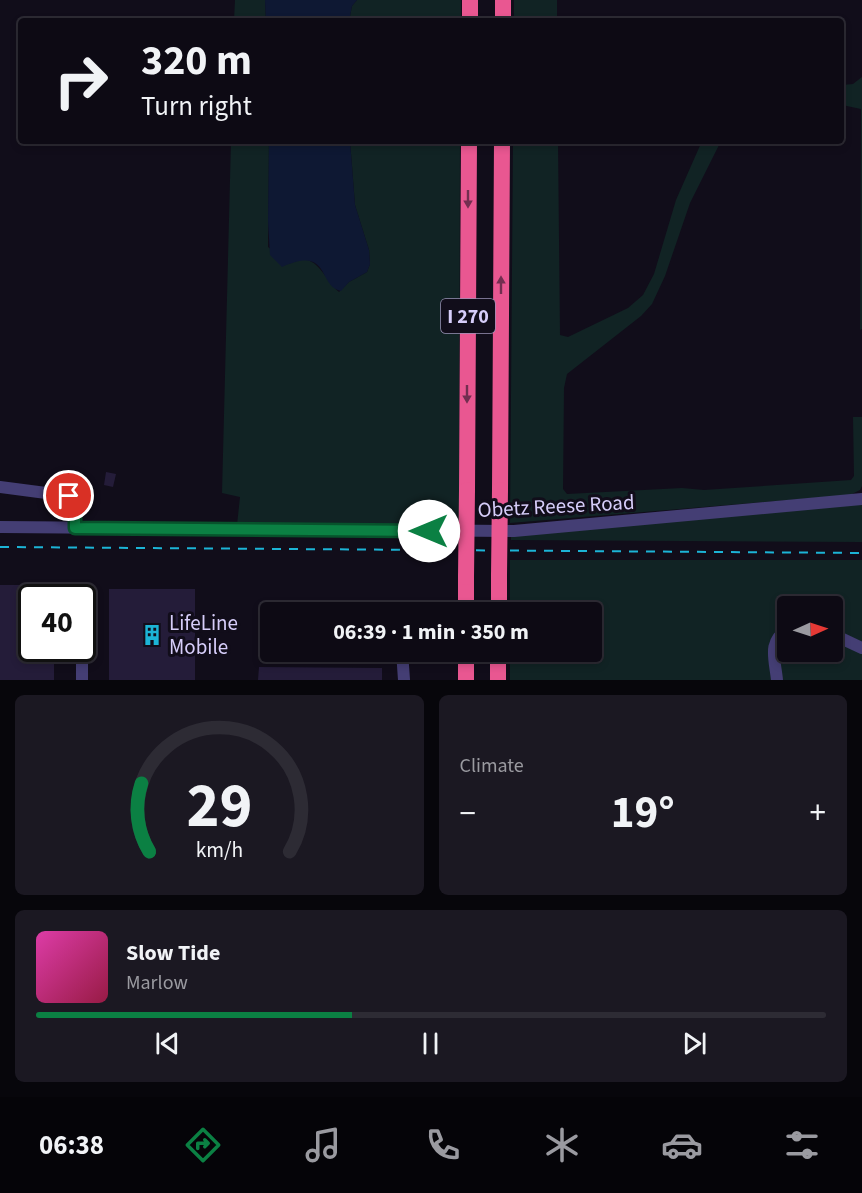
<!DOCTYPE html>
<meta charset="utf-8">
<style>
body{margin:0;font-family:"Source Sans 3",sans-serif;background:#1b1822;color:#f1f3f6;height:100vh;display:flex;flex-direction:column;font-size:22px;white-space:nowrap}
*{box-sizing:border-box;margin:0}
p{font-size:20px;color:#9a9aa0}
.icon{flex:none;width:33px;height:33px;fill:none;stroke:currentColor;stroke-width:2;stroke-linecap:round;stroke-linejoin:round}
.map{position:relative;height:680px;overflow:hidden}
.details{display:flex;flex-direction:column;gap:15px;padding:15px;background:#07060b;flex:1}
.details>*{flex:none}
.banner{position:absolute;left:18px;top:18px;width:826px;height:126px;border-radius:6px;box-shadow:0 3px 9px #0003,0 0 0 2px #2d2b34;background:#0d0a14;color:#f1f3f6;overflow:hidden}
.needle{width:39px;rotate:87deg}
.buttons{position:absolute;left:777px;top:596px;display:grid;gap:12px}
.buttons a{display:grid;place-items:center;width:66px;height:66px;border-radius:6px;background:#0d0a14;box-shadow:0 3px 9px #0003,0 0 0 2px #2d2b34;font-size:30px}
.speed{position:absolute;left:18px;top:584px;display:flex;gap:12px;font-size:30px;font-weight:700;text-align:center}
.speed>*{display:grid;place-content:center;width:78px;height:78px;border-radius:50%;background:#0d0a14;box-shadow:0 3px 9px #0003,0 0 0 2px #2d2b34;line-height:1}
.speed .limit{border:3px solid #111;border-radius:9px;background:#fff;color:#111}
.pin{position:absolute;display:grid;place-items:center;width:51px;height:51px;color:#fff;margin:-26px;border:3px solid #fff;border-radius:50%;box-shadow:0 2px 6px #0007}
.me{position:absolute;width:66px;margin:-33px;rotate:270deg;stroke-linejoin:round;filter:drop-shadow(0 0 4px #0008)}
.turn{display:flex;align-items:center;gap:21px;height:126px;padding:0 24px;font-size:27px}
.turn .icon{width:78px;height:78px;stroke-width:2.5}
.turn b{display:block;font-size:42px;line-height:51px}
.big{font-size:45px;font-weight:700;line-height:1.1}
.details .widget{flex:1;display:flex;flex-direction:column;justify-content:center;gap:9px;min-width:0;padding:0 21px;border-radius:9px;background:#1b1822}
.details .dial{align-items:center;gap:0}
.dial svg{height:156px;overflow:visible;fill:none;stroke:#2d2b34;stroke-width:7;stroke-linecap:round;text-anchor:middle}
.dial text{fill:#f1f3f6;stroke:none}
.song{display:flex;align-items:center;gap:18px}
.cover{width:72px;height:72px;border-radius:9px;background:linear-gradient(135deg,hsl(320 70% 55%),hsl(340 70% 35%))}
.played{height:6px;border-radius:3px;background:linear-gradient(90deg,#0b8043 40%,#2d2b34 40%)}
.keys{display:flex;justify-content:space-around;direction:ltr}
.heat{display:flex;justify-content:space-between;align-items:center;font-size:33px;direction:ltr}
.details .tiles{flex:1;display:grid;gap:15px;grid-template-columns:1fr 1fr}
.widget:last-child{grid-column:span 2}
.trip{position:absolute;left:260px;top:602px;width:342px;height:60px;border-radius:6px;background:#0d0a14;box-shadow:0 3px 9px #0003,0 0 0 2px #2d2b34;font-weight:700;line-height:60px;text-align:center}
.menu{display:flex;height:96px;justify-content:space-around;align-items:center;background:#050408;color:#9a9aa0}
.menu .icon{width:42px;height:42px}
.menu .on{color:#0b8043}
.menu b{font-size:27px;color:#f1f3f6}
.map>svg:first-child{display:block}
.green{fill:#112324;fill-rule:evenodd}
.water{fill:#0e1833}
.building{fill:#241c39}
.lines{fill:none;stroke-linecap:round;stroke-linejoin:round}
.minor{stroke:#443e74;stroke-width:12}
.highway{stroke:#e95791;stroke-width:16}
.rail{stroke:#1cb4d6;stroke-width:2;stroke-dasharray:9 8;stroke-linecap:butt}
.highway-bridge{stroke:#e95791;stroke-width:16}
.oneway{fill:#722e50}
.route-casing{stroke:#07532c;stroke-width:15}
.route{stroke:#0b8043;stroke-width:10}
.labels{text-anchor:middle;stroke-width:6;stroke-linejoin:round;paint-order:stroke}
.shield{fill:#110d1a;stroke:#9b93b6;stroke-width:1.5}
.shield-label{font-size:20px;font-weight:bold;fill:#d6cdf9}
.street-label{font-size:21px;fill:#d6cdf9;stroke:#110d1a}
.poi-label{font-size:21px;fill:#d6cdf9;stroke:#110d1a;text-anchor:start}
</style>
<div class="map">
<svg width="862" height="680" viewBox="0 0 862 680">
<rect width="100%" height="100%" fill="#110d1a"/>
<g class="green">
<path d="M235,0H265L266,21H234Z"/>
<path d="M357,0H461V21H349L352,6Z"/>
<rect x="514" y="0" width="43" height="21"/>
<path d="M862,77V329L860,330L861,109L842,105V85L853,84Z"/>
<path d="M231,141H269L268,247L289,264C315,247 325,281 339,292L349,282L367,272L370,264L369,250L355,205L350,141H460L459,525H237L240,497L222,493Z"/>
<path d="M513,141H558L560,335L568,337L628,308L643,295L654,274L676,200L702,141H721L690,203L665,276L652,304L641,316L567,374L564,388L563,489L567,494L682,488L704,490L851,480L854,476L853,417H862V486L860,490L850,495L510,523Z"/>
<path d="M862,503V542L511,540V536Z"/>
<path d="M510,560H862V680H510V651H591V612H510ZM788,606H832V651H788Z"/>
</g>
<g class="water">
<path d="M265,0H357L352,6L349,21H266Z"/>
<path d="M269,141H350L355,205L369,250L370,264L367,272L349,282L341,291C317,286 331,245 282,267L270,255L268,221Z"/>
</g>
<g class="building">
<path d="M106,472L116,474L113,487L104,485Z"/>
<path d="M0,585H55V597H32V648H54V680H0Z"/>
<rect x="109" y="589" width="86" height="91"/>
<path d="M259,667L382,668V680H258Z"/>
</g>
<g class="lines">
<g class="minor">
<path d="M0,487L69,496L75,504V528"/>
<path d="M0,527L514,531L862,499"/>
<path d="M832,634L862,648"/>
<path d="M402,651L404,680"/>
<path d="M82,680V648"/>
<path d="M777,680C775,659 767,642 788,629"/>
</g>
<g class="highway">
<path d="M470,21V0"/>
<path d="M503,21V0"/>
<path d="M467,490L469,141"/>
<path d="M500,490L502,141"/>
<path d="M466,612V577"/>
<path d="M499,612V576"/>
<path d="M466,680V651"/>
<path d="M498,680V651"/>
</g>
<path class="rail" d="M0,547L862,553"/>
<g class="highway-bridge">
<path d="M499,576L500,490"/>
<path d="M466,577L467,490"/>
</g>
</g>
<defs><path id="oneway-solid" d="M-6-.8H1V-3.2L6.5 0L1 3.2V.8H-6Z" transform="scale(1.5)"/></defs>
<g class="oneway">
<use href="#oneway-solid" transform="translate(468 199) rotate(90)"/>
<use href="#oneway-solid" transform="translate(501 285) rotate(-90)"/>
<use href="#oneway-solid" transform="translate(467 394) rotate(90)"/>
</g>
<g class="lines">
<defs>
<path id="route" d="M69,496L75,504V528L429,531"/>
</defs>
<use href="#route" class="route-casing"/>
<use href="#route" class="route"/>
</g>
<defs>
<symbol id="building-bare" viewBox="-9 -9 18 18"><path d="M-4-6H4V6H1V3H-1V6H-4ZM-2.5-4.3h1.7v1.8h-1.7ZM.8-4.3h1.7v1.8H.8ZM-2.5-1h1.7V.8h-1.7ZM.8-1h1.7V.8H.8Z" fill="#1cb4d6" stroke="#110d1a" stroke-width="2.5" paint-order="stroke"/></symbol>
</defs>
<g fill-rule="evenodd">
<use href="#building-bare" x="137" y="620" width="30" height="30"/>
</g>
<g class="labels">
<rect class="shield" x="441" y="299" width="54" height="34" rx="4.5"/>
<g class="shield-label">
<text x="468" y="323">I 270</text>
</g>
<g class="street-label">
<text transform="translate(556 506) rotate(-3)" y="7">Obetz Reese Road</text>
</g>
<g class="poi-label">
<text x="169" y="630">LifeLine<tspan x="169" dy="24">Mobile</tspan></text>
</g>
</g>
</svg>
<div class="buttons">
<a><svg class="needle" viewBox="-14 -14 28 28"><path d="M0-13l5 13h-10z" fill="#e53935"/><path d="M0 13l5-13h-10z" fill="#9a9aa0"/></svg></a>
</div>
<div class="speed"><div class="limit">40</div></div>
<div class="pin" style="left:69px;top:496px;background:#d93025"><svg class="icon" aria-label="arrive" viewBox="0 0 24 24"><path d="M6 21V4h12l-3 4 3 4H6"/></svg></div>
<svg class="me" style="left:429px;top:531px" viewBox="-20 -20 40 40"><circle r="19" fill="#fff"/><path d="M0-13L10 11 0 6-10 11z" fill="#0b8043"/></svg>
<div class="trip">06:39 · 1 min · 350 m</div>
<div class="banner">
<div class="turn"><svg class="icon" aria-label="right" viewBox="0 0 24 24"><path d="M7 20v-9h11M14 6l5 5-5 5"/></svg><div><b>320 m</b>Turn right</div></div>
</div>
</div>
<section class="details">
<div class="tiles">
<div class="widget dial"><svg viewBox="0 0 100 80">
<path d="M14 69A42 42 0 1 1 86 69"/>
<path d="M14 69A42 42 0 0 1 10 34" stroke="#0b8043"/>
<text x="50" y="56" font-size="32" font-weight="700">29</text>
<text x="50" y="72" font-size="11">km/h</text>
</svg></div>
<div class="widget"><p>Climate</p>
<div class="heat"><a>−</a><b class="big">19°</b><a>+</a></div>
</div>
<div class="widget">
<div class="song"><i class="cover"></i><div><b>Slow Tide</b><p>Marlow</p></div></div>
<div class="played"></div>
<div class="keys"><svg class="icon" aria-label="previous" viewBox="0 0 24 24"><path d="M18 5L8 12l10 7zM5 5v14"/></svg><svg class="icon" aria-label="pause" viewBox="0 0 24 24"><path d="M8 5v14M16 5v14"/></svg><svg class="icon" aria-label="next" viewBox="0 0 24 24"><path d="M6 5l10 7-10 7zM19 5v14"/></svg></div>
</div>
</div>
</section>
<nav class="menu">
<b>06:38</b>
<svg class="icon on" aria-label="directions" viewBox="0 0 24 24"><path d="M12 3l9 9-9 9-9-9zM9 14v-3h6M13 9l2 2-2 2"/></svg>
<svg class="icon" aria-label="music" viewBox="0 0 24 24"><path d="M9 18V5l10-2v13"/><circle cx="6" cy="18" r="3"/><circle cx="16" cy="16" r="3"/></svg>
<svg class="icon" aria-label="phone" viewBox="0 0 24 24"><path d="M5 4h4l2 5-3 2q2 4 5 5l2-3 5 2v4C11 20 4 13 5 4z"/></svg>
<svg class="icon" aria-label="climate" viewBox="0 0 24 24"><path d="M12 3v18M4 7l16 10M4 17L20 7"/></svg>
<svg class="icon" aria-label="car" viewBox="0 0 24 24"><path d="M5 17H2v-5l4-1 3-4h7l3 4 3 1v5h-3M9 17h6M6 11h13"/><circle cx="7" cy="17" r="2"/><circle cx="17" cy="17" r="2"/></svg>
<svg class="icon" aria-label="filters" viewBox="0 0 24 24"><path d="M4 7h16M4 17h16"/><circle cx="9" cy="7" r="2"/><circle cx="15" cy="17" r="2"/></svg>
</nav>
